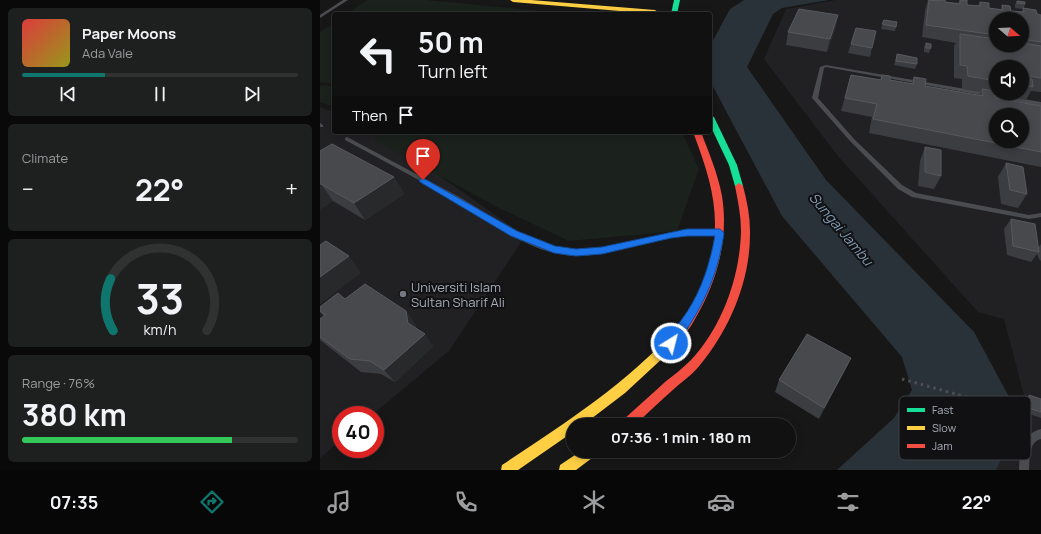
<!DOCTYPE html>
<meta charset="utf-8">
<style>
body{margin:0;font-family:Manrope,sans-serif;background:#1e1f1f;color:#f1f3f6;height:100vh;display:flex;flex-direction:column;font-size:15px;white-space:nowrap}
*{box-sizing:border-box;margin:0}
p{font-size:13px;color:#9c9d9f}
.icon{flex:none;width:22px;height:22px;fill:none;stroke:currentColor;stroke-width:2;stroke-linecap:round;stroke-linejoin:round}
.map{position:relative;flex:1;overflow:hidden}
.details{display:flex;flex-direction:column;gap:8px;padding:8px;background:#090909;width:320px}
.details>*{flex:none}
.guide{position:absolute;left:12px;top:12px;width:380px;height:122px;border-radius:4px;box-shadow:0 2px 10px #0003,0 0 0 1px #303131;background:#111;color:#f1f3f6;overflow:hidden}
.needle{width:26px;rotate:109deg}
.controls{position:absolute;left:669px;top:12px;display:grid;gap:8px}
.controls a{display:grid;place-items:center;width:40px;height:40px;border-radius:50%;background:#111;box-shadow:0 2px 10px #0003,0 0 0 1px #303131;font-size:20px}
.speed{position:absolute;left:12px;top:406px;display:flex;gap:8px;font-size:20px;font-weight:700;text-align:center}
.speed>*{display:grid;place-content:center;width:52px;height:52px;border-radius:50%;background:#111;box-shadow:0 2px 10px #0003,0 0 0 1px #303131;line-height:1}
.speed .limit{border:6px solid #d22;background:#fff;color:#111}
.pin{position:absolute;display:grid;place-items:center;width:34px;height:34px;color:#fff;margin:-41px -17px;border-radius:50% 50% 50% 0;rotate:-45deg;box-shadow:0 0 4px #0007}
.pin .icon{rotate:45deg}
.me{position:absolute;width:44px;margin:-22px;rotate:36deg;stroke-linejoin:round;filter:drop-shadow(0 0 3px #0008)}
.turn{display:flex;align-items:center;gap:14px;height:84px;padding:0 20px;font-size:18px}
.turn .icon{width:52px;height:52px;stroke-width:2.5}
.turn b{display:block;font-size:28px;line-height:34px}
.then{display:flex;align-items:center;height:38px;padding:0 20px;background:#0003;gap:8px;font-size:15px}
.big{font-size:30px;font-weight:700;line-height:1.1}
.details .card{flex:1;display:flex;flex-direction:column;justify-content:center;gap:6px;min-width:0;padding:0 14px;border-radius:6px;background:#1e1f1f}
.details .dial{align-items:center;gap:0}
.dial svg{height:104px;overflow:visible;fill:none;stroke:#303131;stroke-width:7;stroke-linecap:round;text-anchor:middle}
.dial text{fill:#f1f3f6;stroke:none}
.song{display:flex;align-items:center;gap:12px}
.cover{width:48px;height:48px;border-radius:6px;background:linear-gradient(135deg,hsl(0 70% 55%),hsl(60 70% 35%))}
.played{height:4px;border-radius:2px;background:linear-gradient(90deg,#0f766e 30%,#303131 30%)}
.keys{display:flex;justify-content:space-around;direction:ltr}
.heat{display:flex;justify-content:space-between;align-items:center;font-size:22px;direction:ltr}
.charge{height:6px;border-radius:3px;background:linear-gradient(90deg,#34c759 76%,#303131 0)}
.trip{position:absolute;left:246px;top:418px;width:230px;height:40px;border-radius:20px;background:#111;box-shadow:0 2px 10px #0003,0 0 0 1px #303131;font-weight:700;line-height:40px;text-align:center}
.tab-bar{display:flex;height:64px;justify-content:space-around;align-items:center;background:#070707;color:#9c9d9f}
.tab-bar .icon{width:28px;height:28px}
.tab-bar .on{color:#0f766e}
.tab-bar b{font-size:18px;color:#f1f3f6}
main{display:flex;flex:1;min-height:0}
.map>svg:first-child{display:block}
.built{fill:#212124;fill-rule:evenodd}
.green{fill:#1b211c}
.water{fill:#2a3239}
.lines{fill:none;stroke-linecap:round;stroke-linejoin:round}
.path{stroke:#4d4e52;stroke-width:3;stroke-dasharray:2.5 4;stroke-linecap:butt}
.lane{fill:#4b4c50;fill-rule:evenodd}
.fast{fill:#16e098;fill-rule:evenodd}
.slow{fill:#ffcf43;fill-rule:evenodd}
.jam{fill:#f24e42;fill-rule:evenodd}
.wall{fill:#3c3d40;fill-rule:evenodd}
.shaded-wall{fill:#28292a}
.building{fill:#48494d;stroke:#57595e;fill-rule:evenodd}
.route{fill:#1a73e8;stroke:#114b97}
.poi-dot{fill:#757880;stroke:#111113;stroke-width:1.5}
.labels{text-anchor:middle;stroke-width:4;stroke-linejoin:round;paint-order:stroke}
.poi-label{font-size:13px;fill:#a8adb8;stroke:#111113;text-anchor:start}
.water-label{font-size:14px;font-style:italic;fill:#7f9bb3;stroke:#111113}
.key{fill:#111113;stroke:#3e4045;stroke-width:1}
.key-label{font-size:11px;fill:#a8adb8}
</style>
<main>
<section class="details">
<div class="card">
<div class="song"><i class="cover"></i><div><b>Paper Moons</b><p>Ada Vale</p></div></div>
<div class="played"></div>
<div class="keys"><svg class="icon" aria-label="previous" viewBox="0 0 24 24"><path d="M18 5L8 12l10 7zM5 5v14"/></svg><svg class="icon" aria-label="pause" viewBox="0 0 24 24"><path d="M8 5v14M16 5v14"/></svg><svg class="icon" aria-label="next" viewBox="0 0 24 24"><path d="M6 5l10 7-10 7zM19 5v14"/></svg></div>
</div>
<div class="card"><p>Climate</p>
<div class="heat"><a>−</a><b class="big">22°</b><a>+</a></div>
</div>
<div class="card dial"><svg viewBox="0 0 100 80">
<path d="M14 69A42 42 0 1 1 86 69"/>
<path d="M14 69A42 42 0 0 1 12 29" stroke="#0f766e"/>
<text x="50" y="56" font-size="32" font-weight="700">33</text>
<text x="50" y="72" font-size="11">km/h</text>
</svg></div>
<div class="card"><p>Range · 76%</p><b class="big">380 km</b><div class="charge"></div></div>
</section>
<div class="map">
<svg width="721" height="470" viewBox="0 0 721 470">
<rect width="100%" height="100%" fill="#171717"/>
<g class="built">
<path d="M516,0H721V470H674L705,399L684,319L658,312L517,155L444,59L466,9ZM676,19H702V45H676ZM676,67H702V93H676ZM676,115H702V141H676Z"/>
<path d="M0,107L14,112V132H58L205,236L129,351L52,415H21V440L0,458Z"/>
</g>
<g class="green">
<path d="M47,0H106L253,14H27Z"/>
<path d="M14,23V84L0,82V32Z"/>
<path d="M3,85L14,86V107L0,102V86Z"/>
<path d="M54,132H362L379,169L357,231L249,241L175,206L56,141Z"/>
</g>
<path class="water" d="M424,0H509L462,8L453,14L427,67L506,180L654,332L688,395L690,441L676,470H517L574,418L592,390L582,357L462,216L390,81V46L410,9Z"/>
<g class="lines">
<path class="path" d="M582,379L693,410"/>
<g class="lane">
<path d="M23,0H28L0,18V15Z"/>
<path d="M506,65L721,102V106L506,67L504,68L498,98L534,139L582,185L596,193L709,215L721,213V217L709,219L592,197L578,189L530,141L492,98L500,67Z"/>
<path d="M0,123L3,125V127H0Z"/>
<path d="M27,137L141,198L198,233L227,245L241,249L257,250H269L293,246L358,231L398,229L401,232L398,235C379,235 360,236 341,240C313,245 286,256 257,256C211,255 175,224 137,202C100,180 62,160 25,140V138Z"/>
<path d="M721,429V439C708,442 710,459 709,470H699C700,451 700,435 721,429Z"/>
</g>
<g class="fast">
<path d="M354,0H360L357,14H351Z"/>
<path d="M390,115L394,117L417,165L423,186L422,188L419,189L415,186L409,165L390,125Z"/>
</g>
<g class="slow">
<path d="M190,0H211L335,10L338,12L335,14L193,2Z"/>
<path d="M360,327L364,329L365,332L364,335L345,356L305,393L263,425H253V432L198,470H181L182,465C245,423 305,385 356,329Z"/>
<path d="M261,451H278L276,455L256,470H239L240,465Z"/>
</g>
<g class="jam">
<path d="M373,132H381C389,153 398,174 402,196C409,239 397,282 375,319C371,326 365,338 356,335L355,332C360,320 370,310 376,298C406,235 397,195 373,132Z"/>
<path d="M419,183L423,186C427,201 430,216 430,231C431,279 410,329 380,365C373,374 363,381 355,388C341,400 328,413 315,425H300L302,421C316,408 331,395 345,382C354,375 363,368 371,360C402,327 420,277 421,231C421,216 418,201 415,186Z"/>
</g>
</g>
<g class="wall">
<path d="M608,0H625V2L638,3L640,0L647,5L658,6L660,2L669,8L681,9L682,5L691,11L701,12L703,9L695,8V5L697,1L705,4L704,8L717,14L721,15V92L711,91L706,100L675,95V98L721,106V167L549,133L552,117L521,111L531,75L560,80L562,75L570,80L591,83L594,77L605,86L659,95L661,92L642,89V79L634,78V46L636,43L602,37L605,11ZM676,19H702V45H676ZM676,67H702V93H676Z"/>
<path d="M564,20L576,27L575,31L561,29Z"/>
<path d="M516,27L507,52L466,45L468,32Z"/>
<path d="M606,43L611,48L609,53L604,52V47Z"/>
<path d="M531,44L552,48L550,57L528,53Z"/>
<path d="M577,54L597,64L595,69L574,65Z"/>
<path d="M605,147L621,176L614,189L598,186L600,161Z"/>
<path d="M0,151L74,177L84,194L45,220L13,201L0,209Z"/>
<path d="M686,163L707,194L698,208L681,204L678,177Z"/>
<path d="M691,219L718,248L721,244V261L719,259L717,254L711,262L687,255L684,229Z"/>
<path d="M25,299L86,311L95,324L96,328L113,346L75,382L61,374L41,372L0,340V319L4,316L0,312V307Z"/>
<path d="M525,370L499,419L455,392L459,380Z"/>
<path d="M709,395L721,399V418L704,412L705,399Z"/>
</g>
<g class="shaded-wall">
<path d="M518,15L516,27L507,52L510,39Z"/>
<path d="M74,177L84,194L45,220L34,203Z"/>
<path d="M0,184H1L13,201L0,209Z"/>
<path d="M29,256L41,273L0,304V277Z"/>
<path d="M86,311L95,324L97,335L88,323Z"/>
<path d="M105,334L113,346L75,382L64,370Z"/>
<path d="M531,358L525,370L499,419L504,408Z"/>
</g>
<g class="building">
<path d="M609,0L618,1V0H625V2L640,4V0H647V5L660,6V2L669,3V8L683,10L682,5L690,6L691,11L704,12L703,8L716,10L717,14L721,15V42L702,39V19H676V35L606,25Z"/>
<path d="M697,1L705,2V4L697,3Z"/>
<path d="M479,9L518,15L510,39L468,32Z"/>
<path d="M564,20L577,22L576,27L562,24Z"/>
<path d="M536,28L556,31L552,48L531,44Z"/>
<path d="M640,34L676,39V45H702V43L721,46V78L702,75V67H676V81L648,76L647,66L640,65Z"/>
<path d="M606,43L611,44V48H606Z"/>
<path d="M577,54L597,58V64L576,61Z"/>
<path d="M531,75L561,80L562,75L570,76V80L593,84L594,77L606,79L605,86L663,96L662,89L674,91L675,98L721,106V152L553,119L557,104L525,98ZM676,115H702V141H676Z"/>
<path d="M702,78L712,79L713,87L702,85Z"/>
<path d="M12,144L74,177L34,203L1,184H0V151Z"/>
<path d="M605,147L621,150V176L605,172Z"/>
<path d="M686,163L703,167L707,194L690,190Z"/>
<path d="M691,219L715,224L719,252L693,246Z"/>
<path d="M6,241L29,256L0,277V245Z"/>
<path d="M45,284L86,311L88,323L105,334L64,370L50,361L30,359L0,337V319L5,315L0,311V307L18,293L25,299Z"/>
<path d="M487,334L531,358L504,408L459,380Z"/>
<path d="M709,395L721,399V412L709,408Z"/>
</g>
<path class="route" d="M103,178L197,231L235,246L256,249L282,247L367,229H400L404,233C397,280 382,308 355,347L351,348L347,347L345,343C351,332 360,323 367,312C382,289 390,263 395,236H367L351,238L282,254L256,256L234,253L191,236L100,182L99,180Z"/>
<circle class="poi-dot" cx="83" cy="294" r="4"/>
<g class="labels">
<g class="poi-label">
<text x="91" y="292">Universiti Islam<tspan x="91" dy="15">Sultan Sharif Ali</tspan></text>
</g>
<g class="water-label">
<text transform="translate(521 229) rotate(50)" y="5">Sungai Jambu</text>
</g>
</g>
<rect x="579" y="396" width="132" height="64" rx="6" class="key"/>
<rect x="587" y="408" width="18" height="4" fill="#16e098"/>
<rect x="587" y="426" width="18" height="4" fill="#ffcf43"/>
<rect x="587" y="444" width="18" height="4" fill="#f24e42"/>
<g class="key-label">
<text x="612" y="414">Fast</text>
<text x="612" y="432">Slow</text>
<text x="612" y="450">Jam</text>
</g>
</svg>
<div class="controls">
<a><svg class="needle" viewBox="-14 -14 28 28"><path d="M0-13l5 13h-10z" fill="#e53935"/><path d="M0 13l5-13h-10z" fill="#9c9d9f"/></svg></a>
<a><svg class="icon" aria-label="sound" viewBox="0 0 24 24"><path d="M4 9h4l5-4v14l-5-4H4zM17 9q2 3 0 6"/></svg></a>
<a><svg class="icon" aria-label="search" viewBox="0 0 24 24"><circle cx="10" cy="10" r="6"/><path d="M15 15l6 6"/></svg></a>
</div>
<div class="speed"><div class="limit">40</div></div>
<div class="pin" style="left:103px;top:180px;background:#d93025"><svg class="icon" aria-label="arrive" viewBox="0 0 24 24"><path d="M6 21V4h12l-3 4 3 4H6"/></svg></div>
<svg class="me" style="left:351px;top:343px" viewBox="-20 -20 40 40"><circle r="17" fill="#1a73e8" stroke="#fff" stroke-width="3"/><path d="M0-11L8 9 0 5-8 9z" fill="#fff"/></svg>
<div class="trip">07:36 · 1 min · 180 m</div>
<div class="guide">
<div class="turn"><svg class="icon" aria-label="left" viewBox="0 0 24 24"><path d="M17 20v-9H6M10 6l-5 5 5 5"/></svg><div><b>50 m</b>Turn left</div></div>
<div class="then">Then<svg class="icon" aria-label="arrive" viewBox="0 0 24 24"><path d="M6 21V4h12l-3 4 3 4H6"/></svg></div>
</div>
</div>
</main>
<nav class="tab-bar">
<b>07:35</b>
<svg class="icon on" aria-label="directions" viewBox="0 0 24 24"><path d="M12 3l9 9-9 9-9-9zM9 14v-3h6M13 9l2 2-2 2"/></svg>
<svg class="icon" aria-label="music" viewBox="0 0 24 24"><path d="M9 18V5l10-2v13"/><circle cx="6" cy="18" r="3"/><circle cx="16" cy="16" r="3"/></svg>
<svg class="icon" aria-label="phone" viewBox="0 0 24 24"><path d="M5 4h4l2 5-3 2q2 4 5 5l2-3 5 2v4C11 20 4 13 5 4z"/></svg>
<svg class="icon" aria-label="climate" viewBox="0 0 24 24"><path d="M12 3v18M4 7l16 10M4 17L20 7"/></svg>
<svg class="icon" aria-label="car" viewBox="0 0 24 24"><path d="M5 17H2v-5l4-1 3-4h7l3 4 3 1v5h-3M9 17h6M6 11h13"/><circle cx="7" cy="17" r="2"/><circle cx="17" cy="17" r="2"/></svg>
<svg class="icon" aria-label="filters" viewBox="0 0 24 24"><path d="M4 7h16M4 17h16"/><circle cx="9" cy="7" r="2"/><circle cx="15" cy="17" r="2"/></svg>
<b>22°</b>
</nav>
